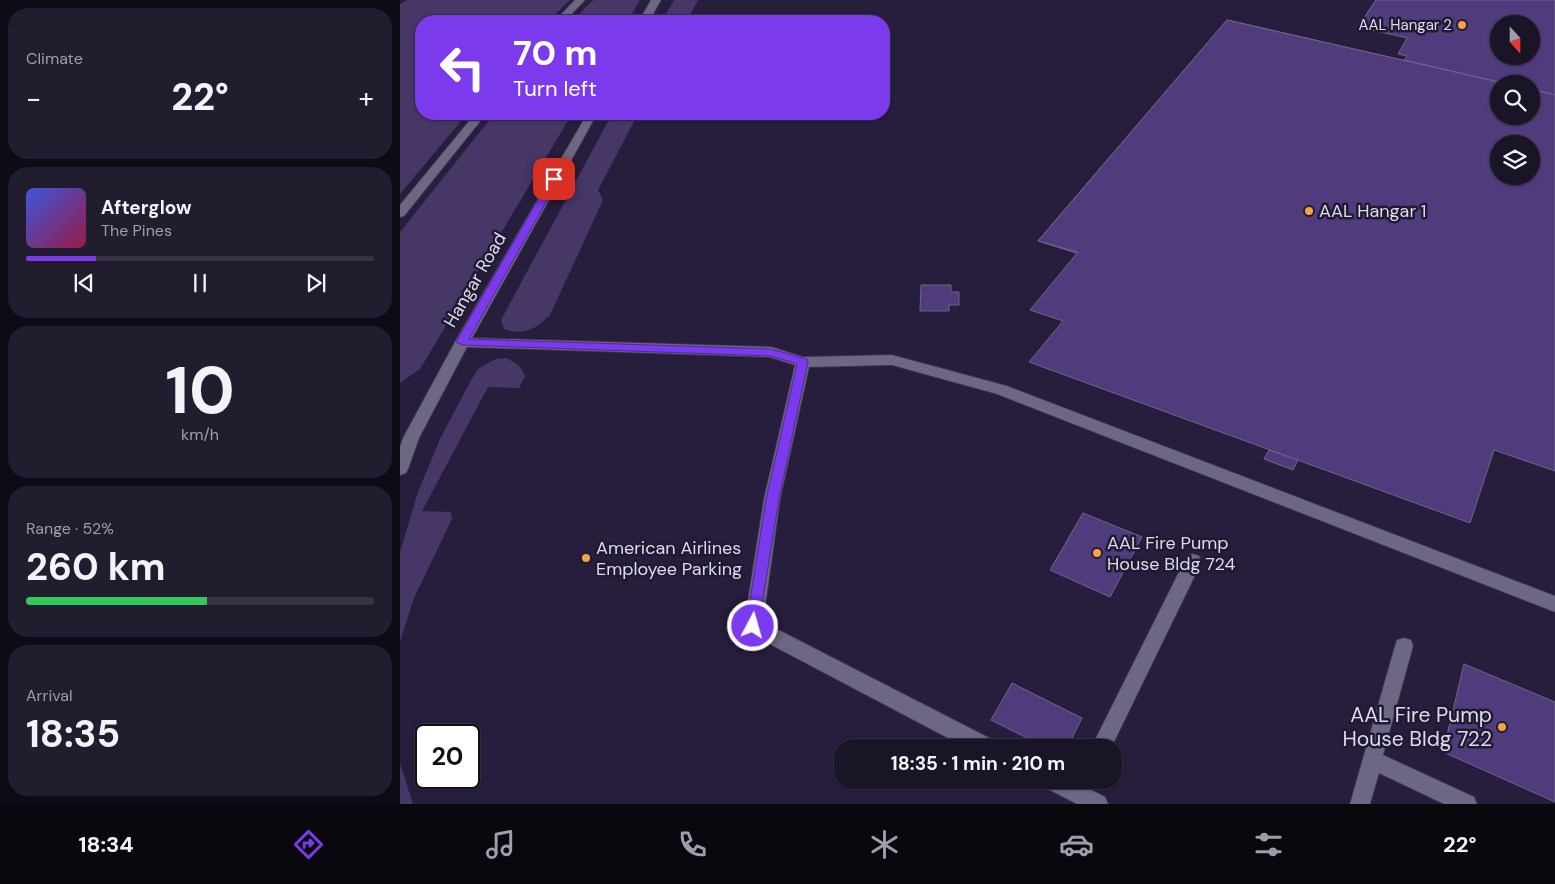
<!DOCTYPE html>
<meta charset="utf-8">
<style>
body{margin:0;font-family:"DM Sans",sans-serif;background:#221d2e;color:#f1f3f6;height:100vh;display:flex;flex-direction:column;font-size:19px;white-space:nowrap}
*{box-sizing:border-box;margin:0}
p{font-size:16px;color:#9f9ea7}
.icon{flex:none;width:28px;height:28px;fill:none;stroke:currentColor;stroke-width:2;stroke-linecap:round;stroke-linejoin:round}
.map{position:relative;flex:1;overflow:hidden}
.details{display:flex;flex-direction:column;gap:8px;padding:8px;background:#0e0b15;width:400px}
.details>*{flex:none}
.top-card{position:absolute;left:15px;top:15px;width:475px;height:105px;border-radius:20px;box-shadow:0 1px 4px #0004,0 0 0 1px #373343;background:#7c3aed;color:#fff;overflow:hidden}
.needle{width:32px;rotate:159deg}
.fabs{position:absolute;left:1090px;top:15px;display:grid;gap:10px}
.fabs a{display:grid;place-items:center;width:50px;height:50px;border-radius:50%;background:#191426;box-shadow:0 1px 4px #0004,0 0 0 1px #373343;font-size:25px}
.speed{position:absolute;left:15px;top:724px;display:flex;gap:10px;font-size:25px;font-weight:700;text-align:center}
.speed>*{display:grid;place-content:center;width:65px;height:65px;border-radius:50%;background:#191426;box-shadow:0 1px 4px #0004,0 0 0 1px #373343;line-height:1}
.speed .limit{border:2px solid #111;border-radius:8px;background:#fff;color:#111}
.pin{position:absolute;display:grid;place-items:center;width:42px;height:42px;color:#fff;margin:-21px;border-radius:10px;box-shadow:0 2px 8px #0006}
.me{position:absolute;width:55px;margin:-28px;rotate:6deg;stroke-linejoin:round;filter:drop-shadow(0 0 4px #0008)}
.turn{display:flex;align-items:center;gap:18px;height:105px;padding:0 15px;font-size:22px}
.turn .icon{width:65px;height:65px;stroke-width:2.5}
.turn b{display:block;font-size:35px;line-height:42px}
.big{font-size:38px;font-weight:700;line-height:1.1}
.details .tile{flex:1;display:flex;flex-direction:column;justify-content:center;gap:8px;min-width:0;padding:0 18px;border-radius:20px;background:#221d2e}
.details .dial{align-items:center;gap:0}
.dial b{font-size:65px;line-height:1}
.song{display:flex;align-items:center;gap:15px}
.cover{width:60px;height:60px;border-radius:8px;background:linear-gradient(135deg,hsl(230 70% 55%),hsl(340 70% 35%))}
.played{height:5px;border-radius:2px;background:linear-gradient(90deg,#7c3aed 20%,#373343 20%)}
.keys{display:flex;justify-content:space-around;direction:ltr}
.heat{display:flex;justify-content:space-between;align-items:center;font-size:28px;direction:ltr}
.charge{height:8px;border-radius:4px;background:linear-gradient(90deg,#34c759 52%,#373343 0)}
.trip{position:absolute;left:434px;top:739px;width:288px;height:50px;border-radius:20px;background:#191426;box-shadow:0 1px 4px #0004,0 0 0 1px #373343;font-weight:700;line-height:50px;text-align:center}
.menu{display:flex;height:80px;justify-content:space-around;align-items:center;background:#0a080f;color:#9f9ea7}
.menu .icon{width:35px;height:35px}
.menu .on{color:#7c3aed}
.menu b{font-size:22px;color:#f1f3f6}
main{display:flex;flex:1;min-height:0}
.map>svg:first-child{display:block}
.built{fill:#271d3d;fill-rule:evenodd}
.green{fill:#463767}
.building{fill:#503c7c;stroke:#6d6584;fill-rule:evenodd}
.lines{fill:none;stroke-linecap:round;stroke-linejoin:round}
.minor-casing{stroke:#3a3348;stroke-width:2}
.minor{fill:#6d6684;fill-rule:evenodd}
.route{fill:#7c3aed;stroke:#51269a}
.poi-dot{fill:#f3a442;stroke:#211a33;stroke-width:2}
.labels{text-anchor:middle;stroke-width:5;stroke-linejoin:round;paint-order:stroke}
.far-poi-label{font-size:15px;fill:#dfdbec;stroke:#211a33;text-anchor:end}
.poi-label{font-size:18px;fill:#dfdbec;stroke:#211a33;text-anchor:start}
.street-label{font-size:18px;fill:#dfdbec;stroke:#211a33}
.near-poi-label{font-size:21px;fill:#dfdbec;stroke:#211a33;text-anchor:end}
</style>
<main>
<section class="details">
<div class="tile"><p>Climate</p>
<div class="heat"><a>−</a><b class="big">22°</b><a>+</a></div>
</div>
<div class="tile">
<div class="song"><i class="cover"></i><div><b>Afterglow</b><p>The Pines</p></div></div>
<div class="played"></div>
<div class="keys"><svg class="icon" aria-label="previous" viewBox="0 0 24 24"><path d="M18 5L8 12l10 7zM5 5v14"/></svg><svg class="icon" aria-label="pause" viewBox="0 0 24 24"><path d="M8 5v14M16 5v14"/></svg><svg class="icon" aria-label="next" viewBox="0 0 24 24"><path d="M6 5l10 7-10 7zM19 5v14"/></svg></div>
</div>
<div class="tile dial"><b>10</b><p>km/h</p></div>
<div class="tile"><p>Range · 52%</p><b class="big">260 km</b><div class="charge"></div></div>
<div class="tile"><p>Arrival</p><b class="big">18:35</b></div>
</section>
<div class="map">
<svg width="1155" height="804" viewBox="0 0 1155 804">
<rect width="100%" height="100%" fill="#211a33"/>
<path class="built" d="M0,0H1155V804H0ZM21,21H484V114H21ZM1099,24H1131V56H1099ZM1099,84H1131V116H1099ZM1099,144H1131V176H1099ZM26,735H69V778H26ZM442,748H712V780H442Z"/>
<g class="green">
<path d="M7,0H170L148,21H21V114H67L0,194V4Z"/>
<path d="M193,0H240L228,21H172Z"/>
<path d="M274,0H298L287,21H262Z"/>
<path d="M94,114H172L20,369L0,383V232Z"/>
<path d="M212,114H238L198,190L203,200L150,315C135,329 126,336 104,329L101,320Z"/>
<path d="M106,358C116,362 121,366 125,376L119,388L88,387L22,511L51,512L52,519L14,598L0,642V552L18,492L40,439L71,380L79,368L96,359Z"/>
<path d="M0,763L13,804H0Z"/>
</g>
<g class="building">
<path d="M976,0H1155V53L1131,48V24H1099V41L992,18L984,32L958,27Z"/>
<path d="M976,0H1155V95L1131,89V84H1107L1004,60L1007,56L998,54L1007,38L958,27ZM1099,24H1131V56H1099Z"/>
<path d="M827,20L1107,84H1099V116H1131V89L1155,95V405L638,241ZM1099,144H1131V176H1099Z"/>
<path d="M827,20L1107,84H1099V116H1131V89L1155,95V471L1094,450L1070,523L629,362L663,321L630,310L678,252L638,241ZM1099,144H1131V176H1099Z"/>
<path d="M521,285H551V292H559V305H549V311H520Z"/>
<path d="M869,450L898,460L893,470L864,459Z"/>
<path d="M683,513L742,537L710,597L650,570Z"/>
<path d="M1064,664L1155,702V802L1043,752Z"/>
<path d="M612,683L682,718L667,748H647L591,720Z"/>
</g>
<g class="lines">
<defs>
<g id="minor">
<path d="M175,0H185L165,21H155Z"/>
<path d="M251,0H261L249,21H239Z"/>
<path d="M75,114H86L4,216L0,217V205Z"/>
<path d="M187,114H197L72,338L371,347L403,357L492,355L607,386L1155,596V612L597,394L492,365L409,367L380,499L363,622L595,741L598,748H567L347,632L344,626L364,499L395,365L370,357L67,347L19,438L8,469L6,473L0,475V447L3,438L55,342Z"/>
<path d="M793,554L799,556L802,561L711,748H691L787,556Z"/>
<path d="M1004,638L1011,640L1013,646L983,755L1074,797L1077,804H1044L979,773L970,804H950L995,646L997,640Z"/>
<path d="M641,780H672L705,797L708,804H677L644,787Z"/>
</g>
</defs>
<use href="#minor" class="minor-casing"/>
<use href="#minor" class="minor"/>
</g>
<path class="route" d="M154,176L159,179L69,339L371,349L407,359L408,362L379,499L358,630L353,632L348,630L346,626L366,499L397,364L371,356L62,345L56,342L150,179Z"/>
<g class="poi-dot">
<circle cx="1062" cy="25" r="5"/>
<circle cx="909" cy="211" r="5"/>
<circle cx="697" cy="553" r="5"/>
<circle cx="186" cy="558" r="5"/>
<circle cx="1102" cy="727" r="5"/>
</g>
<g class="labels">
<g class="far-poi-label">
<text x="1052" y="30">AAL Hangar 2</text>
</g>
<g class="poi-label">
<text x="919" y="217">AAL Hangar 1</text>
<text x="707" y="549">AAL Fire Pump<tspan x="707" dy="21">House Bldg 724</tspan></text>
<text x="196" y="554">American Airlines<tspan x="196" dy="21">Employee Parking</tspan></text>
</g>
<g class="street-label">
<text transform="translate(75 280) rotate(-60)" y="6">Hangar Road</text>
</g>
<g class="near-poi-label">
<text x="1092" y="722">AAL Fire Pump<tspan x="1092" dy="24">House Bldg 722</tspan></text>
</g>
</g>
</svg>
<div class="fabs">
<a><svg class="needle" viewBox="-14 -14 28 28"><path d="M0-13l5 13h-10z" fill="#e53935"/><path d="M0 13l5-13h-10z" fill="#9f9ea7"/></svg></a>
<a><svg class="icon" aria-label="search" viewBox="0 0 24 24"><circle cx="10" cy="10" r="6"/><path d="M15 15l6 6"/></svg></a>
<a><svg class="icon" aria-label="layers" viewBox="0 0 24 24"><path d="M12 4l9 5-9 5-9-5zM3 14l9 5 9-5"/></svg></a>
</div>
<div class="speed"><div class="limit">20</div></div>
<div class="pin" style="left:154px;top:179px;background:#d93025"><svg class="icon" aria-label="arrive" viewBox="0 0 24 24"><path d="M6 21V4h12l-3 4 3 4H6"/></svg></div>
<svg class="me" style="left:353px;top:626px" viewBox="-20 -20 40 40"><circle r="17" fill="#7c3aed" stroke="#fff" stroke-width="3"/><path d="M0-11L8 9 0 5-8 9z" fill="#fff"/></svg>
<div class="trip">18:35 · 1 min · 210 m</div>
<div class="top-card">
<div class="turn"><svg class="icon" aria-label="left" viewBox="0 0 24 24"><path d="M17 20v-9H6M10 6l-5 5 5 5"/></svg><div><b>70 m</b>Turn left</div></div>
</div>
</div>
</main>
<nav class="menu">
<b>18:34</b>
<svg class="icon on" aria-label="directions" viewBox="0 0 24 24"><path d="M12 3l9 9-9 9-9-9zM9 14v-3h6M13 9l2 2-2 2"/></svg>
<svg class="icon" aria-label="music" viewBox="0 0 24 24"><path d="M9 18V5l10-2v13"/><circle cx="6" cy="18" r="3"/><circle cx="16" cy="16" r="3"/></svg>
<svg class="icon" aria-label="phone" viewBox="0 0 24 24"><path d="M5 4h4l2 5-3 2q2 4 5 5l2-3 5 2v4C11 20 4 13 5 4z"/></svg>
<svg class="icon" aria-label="climate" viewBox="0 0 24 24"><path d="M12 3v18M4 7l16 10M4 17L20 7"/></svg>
<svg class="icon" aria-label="car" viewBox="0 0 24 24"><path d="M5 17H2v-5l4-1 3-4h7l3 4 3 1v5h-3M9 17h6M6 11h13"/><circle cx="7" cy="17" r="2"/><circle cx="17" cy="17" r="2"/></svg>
<svg class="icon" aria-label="filters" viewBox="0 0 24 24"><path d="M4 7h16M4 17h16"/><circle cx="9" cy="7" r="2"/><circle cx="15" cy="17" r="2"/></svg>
<b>22°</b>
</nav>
